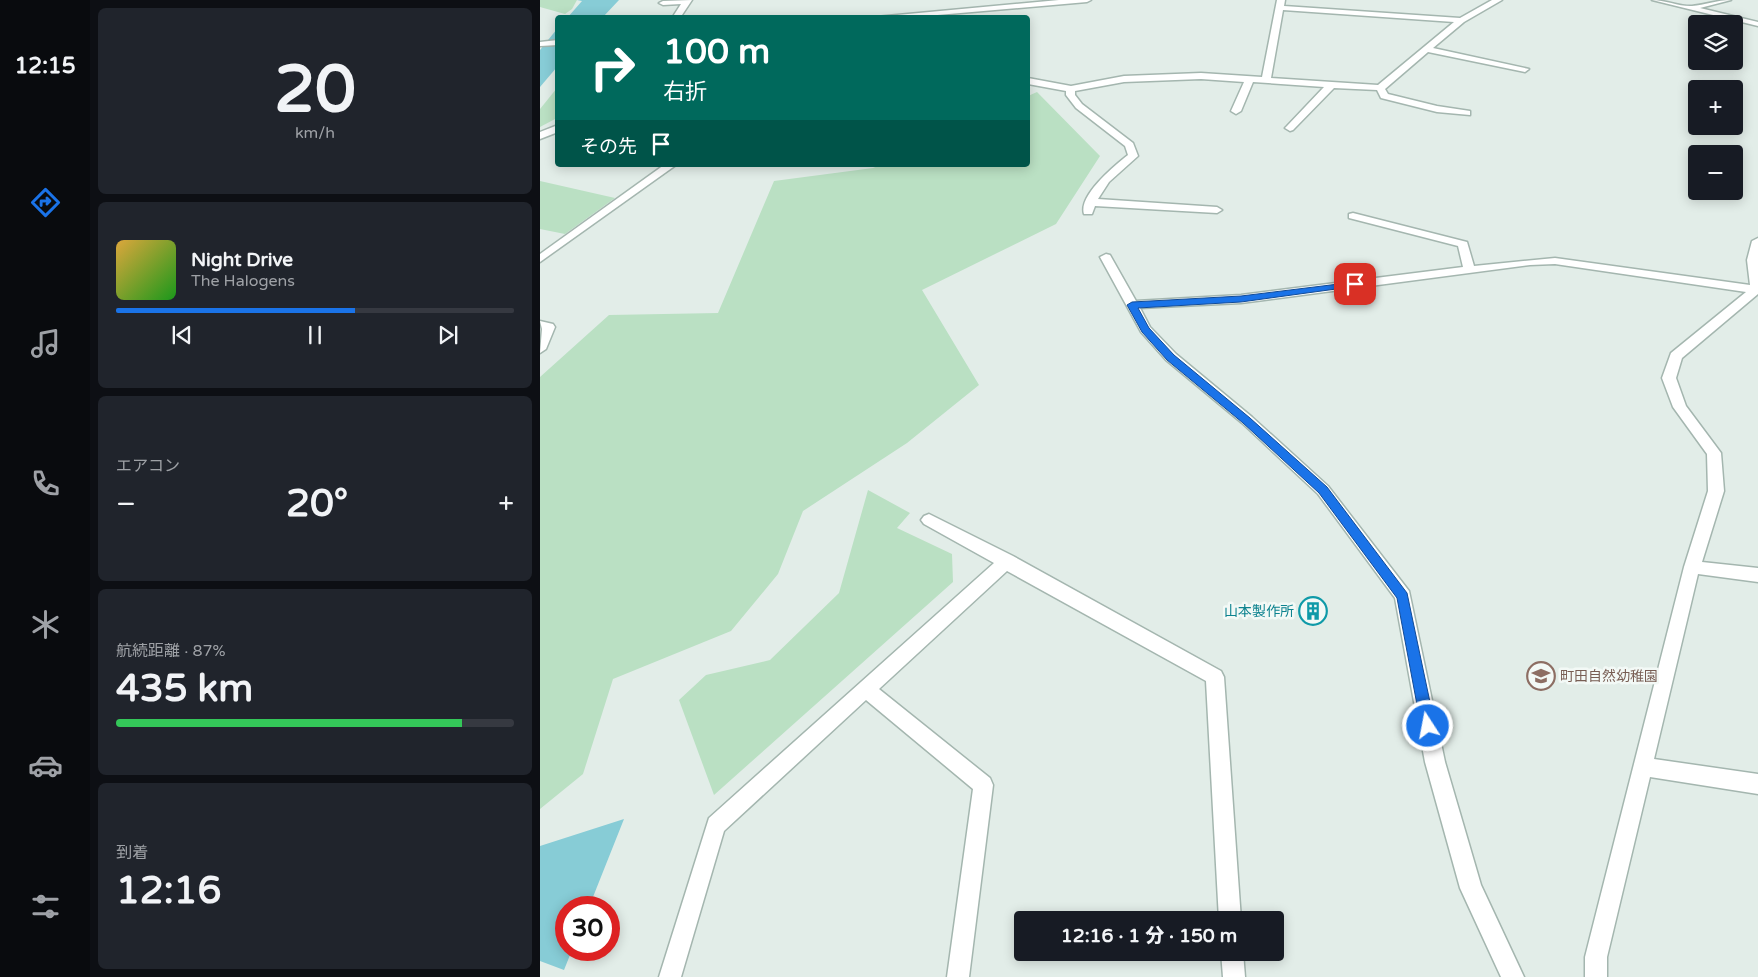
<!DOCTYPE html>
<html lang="ja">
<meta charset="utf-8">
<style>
body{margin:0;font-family:"Varela Round","Noto Sans JP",sans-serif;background:#20242c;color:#f1f3f6;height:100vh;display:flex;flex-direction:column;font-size:19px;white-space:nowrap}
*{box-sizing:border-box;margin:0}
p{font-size:16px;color:#9ea1a6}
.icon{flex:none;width:28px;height:28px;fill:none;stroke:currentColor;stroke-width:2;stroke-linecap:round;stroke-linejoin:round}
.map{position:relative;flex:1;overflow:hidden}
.drawer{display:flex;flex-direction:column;gap:8px;padding:8px;background:#0d0f14;width:450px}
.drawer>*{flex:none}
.hud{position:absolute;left:15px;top:15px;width:475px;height:152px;border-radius:5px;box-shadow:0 2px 12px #0003;background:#00695c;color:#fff;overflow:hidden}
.fabs{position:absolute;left:1148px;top:15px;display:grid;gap:10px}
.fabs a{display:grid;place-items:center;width:55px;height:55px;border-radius:5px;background:#171b24;box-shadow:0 2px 12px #0003;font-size:25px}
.speed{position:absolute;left:15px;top:896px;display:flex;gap:10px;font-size:25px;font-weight:700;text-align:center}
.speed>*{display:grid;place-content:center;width:65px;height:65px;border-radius:50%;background:#171b24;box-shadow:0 2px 12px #0003;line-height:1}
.speed .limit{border:8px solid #d22;background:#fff;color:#111}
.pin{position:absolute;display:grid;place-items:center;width:42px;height:42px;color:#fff;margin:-21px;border-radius:10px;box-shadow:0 2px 8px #0006}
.me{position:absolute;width:55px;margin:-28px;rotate:349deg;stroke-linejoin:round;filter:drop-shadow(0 0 4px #0008)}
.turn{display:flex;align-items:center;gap:18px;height:105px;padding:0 25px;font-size:22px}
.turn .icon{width:65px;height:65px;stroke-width:2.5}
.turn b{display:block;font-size:35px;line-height:42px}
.then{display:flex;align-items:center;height:48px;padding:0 25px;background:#0003;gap:10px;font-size:19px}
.big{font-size:38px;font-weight:800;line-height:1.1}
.drawer .widget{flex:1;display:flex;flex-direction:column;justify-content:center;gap:8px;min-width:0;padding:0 18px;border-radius:8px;background:#20242c}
.drawer .dial{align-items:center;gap:0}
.dial b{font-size:65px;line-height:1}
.song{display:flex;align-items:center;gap:15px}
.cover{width:60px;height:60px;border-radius:8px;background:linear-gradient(135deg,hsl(40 70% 55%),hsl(120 70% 35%))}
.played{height:5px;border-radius:2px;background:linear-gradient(90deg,#1a73e8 60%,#363941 60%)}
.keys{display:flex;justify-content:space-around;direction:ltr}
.heat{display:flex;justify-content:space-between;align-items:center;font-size:28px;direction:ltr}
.charge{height:8px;border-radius:4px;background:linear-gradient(90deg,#34c759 87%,#363941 0)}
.trip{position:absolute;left:474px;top:911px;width:270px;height:50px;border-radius:5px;background:#171b24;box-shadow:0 2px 12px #0003;font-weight:800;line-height:50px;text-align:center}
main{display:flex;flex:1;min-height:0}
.dock{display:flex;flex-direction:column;width:90px;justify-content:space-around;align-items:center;background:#090b0e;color:#9ea1a6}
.dock .icon{width:35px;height:35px}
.dock .on{color:#1a73e8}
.dock b{font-size:22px;color:#f1f3f6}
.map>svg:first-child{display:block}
.green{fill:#bae0c3}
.water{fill:#87ccd6}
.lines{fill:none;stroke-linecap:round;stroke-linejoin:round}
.minor-casing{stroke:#a4b6af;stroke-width:3}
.minor{fill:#fff;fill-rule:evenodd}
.route{fill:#1a73e8;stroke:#114b97}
.labels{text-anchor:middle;stroke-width:5;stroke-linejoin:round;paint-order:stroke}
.culture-label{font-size:14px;fill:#0d838f;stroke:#f3f9f6;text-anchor:end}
.education-label{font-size:14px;fill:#785e54;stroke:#f3f9f6;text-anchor:start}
</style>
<main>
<nav class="dock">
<b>12:15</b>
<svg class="icon on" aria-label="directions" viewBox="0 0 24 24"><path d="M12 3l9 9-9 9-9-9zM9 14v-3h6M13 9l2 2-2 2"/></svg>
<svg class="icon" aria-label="music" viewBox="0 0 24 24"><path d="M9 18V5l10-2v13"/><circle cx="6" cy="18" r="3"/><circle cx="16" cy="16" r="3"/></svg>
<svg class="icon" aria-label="phone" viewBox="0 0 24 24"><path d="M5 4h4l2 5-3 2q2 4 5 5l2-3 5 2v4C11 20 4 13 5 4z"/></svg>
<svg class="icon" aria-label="climate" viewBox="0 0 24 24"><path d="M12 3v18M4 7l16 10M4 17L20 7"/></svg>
<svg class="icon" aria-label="car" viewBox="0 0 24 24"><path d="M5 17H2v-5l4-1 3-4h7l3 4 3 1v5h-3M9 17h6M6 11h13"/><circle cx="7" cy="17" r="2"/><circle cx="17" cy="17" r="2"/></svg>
<svg class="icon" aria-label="filters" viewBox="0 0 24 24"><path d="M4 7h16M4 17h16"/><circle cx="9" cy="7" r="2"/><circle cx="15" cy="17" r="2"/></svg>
</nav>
<section class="drawer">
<div class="widget dial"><b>20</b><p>km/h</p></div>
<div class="widget">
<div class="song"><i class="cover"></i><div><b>Night Drive</b><p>The Halogens</p></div></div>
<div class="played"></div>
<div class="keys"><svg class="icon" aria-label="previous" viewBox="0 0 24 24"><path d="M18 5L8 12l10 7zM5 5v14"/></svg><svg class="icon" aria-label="pause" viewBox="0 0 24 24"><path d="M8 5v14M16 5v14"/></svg><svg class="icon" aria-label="next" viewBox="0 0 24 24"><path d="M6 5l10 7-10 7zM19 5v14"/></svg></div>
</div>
<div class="widget"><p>エアコン</p>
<div class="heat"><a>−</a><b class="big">20°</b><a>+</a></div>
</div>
<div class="widget"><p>航続距離 · 87%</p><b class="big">435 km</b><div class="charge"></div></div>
<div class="widget"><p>到着</p><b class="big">12:16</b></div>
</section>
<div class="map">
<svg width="1218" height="977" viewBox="0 0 1218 977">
<rect width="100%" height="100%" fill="#e2ede8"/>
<g class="green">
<path d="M0,0H37L32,9L25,14L0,7Z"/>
<path d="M17,88V118L0,127V109Z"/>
<path d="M497,92L560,156L516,224L382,290L439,385L367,443L263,511L238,574L191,631L73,679L43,774L0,809V377L69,315L178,313L234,181L333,168L340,165H488V96Z"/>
<path d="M0,181L75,198L25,234L0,229Z"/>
<path d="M328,490L370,513L357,528L412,554L413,582L174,795L139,700L166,675L230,660L299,593Z"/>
</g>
<g class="water">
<path d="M37,0H79L63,17H28L42,1Z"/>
<path d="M17,29V67L0,87V50Z"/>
<path d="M84,819L49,907L26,908V950H32L24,970L0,961V846Z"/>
</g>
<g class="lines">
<defs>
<g id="minor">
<path d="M152,0L140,18H132L141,4L123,5L119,3L123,1Z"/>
<path d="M519,0H551L547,2L363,18H325Z"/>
<path d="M737,0H745L744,6L920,18L952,0H962L924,22L893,48L989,69L985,72L888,52L845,89L848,94L897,106L930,111V115L897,112L841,98L837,90L794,88L753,130L750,131L745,128L747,126L784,87L713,82L701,111L696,114L691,111L704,82L661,79L584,82L535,91V95L542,104L593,143L598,156L569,182L558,199L677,207L682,210L677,213L555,206L552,214H544C538,196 574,166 588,155L585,146L536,108L526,95V91L488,84V78L531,86L584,76L661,73L722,77ZM743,10L914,22L838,85L731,78Z"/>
<path d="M1112,0C1125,0 1141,7 1152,6C1164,5 1177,0 1191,0L1160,8L1218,22V26Z"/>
<path d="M18,40V45L0,46V42Z"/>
<path d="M18,125V132L0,139V132Z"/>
<path d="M124,165H136L0,262V254Z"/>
<path d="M813,213L927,242L934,266L1015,258L1210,285L1207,260L1212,241L1218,238V294L1142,358L1136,378L1146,406L1181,453L1184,491L1162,562L1218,568V582L1158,574L1114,759L1218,774V794L1110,777L1067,957V977H1045V957L1144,567L1168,491L1167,454L1133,407L1122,378L1131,353L1206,292L1015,264L990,265L701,303L600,308L610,327L636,354L712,417L788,486L869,591L905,762L941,885L984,977H961L920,888L885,762L855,598L778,494L702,423L626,360L601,332L560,257L566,254L570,255L596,301L701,295L923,267L918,246L809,218V214Z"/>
<path d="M0,321L13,324L15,327L6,349L0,353L2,329Z"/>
<path d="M389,514L473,556L681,671L684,677L701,920H679L666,681L467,571L339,689L450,778L453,785L429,977H407L433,789L326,700L184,831L141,977H119L169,818L454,563L384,524L381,520L384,516Z"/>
<path d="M681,952H703L705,977H683Z"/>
</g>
</defs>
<use href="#minor" class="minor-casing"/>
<use href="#minor" class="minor"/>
</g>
<path class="route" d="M815,282L819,284L818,286L701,302L598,308L609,328L634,355L710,418L787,487L867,593L895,726L893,730L888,732L883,730L881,726L857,598L779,493L703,423L627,360L602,332L587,305L592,302L701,296Z"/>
<defs>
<symbol id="building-ring" viewBox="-11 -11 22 22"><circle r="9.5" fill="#f3f9f6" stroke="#0f9aa8" stroke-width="1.5"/><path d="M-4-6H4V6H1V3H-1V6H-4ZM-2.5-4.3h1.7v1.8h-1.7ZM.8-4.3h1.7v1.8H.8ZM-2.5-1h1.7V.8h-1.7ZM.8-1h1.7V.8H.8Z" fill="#0f9aa8"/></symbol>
<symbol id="school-ring" viewBox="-11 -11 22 22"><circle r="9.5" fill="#f3f9f6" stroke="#8d6e63" stroke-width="1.5"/><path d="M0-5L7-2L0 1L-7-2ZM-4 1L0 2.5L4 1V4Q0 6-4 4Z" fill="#8d6e63"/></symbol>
</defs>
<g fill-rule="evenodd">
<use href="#building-ring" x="757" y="595" width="32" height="32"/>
<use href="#school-ring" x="985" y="660" width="32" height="32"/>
</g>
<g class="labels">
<g class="culture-label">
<text x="754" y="616">山本製作所</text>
</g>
<g class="education-label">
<text x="1020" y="681">町田自然幼稚園</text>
</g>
</g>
</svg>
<div class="fabs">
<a><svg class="icon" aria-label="layers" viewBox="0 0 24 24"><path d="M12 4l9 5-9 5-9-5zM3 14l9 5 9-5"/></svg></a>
<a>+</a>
<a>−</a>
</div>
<div class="speed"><div class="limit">30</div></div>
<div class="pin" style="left:815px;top:284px;background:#d93025"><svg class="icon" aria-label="arrive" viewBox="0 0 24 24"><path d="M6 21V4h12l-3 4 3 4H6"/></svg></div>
<svg class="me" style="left:888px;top:726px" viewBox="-20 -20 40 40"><circle r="17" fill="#1a73e8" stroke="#fff" stroke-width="3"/><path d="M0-11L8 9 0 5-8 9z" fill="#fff"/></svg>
<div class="trip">12:16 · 1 分 · 150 m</div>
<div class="hud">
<div class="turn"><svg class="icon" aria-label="right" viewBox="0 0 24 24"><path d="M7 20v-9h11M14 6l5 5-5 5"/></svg><div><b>100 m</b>右折</div></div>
<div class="then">その先<svg class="icon" aria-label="arrive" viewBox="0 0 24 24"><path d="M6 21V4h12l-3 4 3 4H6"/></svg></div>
</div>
</div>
</main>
